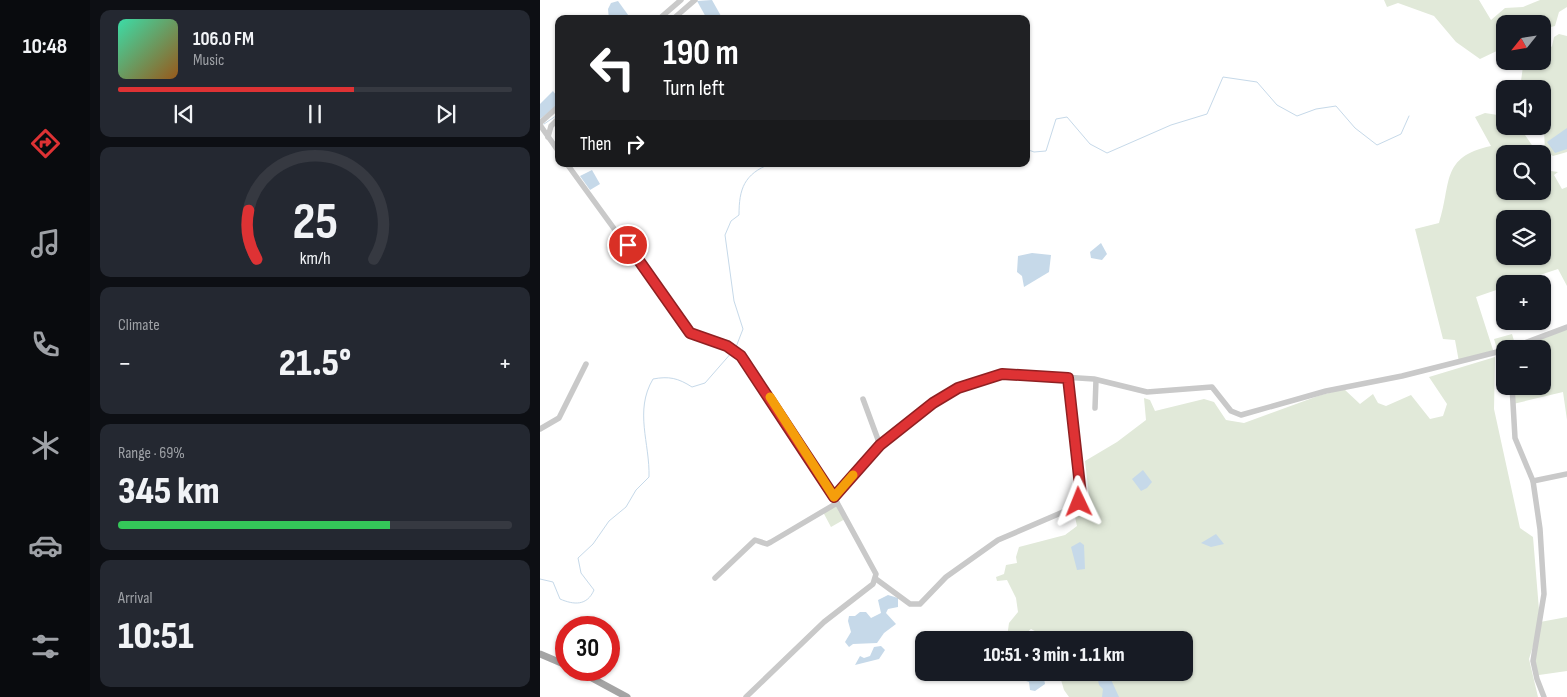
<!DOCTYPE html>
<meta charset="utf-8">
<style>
body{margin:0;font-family:"Sofia Sans Condensed",sans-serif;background:#242831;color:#f1f3f6;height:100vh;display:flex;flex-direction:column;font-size:19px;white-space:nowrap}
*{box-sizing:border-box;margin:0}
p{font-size:16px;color:#9ea1a6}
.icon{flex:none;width:28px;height:28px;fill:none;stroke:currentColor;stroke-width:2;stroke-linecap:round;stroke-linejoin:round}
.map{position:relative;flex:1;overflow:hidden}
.panel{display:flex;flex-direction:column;gap:10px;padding:10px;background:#0d0f14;width:450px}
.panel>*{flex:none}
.guide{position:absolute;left:15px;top:15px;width:475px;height:152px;border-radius:10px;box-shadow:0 1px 4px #0004;background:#202124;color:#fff;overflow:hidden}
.needle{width:32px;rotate:240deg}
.tools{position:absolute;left:956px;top:15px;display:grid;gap:10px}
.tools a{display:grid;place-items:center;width:55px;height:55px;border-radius:10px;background:#171b24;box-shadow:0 1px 4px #0004;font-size:25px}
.speed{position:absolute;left:15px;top:616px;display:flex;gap:10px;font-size:25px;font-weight:700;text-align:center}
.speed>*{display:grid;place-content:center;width:65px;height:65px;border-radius:50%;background:#171b24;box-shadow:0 1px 4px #0004;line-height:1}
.speed .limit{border:8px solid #d22;background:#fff;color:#111}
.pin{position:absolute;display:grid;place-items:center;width:42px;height:42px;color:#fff;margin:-21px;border:2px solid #fff;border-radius:50%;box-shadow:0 1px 5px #0007}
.me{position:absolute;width:55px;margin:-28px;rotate:358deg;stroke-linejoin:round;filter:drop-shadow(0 0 4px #0008)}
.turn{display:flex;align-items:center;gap:18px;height:105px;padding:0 25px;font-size:22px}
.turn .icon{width:65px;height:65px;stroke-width:2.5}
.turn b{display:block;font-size:35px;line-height:42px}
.then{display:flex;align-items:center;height:48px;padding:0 25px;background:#0003;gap:10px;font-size:19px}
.big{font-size:38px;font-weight:800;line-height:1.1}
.panel .card{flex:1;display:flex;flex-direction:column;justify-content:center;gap:8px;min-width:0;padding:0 18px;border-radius:10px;background:#242831}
.panel .dial{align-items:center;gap:0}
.dial svg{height:130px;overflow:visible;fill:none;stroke:#363941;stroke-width:7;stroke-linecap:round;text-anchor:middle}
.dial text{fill:#f1f3f6;stroke:none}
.song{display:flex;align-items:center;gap:15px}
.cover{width:60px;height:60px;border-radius:8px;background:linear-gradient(135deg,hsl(160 70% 55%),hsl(30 70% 35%))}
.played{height:5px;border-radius:2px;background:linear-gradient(90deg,#de3234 60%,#363941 60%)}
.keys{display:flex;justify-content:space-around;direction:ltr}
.heat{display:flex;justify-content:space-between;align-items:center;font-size:28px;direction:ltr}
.charge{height:8px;border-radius:4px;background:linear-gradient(90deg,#34c759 69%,#363941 0)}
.trip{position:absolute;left:375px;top:631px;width:278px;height:50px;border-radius:10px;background:#171b24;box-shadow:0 1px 4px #0004;font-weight:800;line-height:50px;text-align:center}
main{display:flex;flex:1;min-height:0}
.tab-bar{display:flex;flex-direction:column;width:90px;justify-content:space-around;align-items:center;background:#090b0e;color:#9ea1a6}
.tab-bar .icon{width:35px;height:35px}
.tab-bar .active{color:#de3234}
.tab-bar b{font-size:22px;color:#f1f3f6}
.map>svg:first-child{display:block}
.green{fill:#e1e9d9;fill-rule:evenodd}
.water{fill:#c6d9e9}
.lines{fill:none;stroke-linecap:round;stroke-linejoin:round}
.stream{stroke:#c6d9e9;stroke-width:1}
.minor{stroke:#c9c9c9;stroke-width:5.5}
.major{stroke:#a4a4a4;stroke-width:7}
.route-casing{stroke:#902022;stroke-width:12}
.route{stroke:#de3234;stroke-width:9}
.slow{stroke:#f59e0b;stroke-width:9}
</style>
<main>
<nav class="tab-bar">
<b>10:48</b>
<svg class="icon active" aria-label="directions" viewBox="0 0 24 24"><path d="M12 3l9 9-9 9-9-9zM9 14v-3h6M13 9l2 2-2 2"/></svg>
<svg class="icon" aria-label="music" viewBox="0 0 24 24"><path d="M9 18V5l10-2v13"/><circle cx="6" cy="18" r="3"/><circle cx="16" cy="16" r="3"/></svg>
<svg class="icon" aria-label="phone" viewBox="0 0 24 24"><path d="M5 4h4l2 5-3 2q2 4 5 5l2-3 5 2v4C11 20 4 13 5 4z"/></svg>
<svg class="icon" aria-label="climate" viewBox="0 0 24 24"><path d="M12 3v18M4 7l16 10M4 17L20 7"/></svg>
<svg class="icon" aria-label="car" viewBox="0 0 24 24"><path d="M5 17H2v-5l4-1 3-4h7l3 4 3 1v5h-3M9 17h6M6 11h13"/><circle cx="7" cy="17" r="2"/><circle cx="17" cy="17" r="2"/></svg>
<svg class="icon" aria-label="filters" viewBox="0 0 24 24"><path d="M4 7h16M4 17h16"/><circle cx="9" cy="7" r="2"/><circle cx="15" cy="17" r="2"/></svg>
</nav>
<section class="panel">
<div class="card">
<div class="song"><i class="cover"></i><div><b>106.0 FM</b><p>Music</p></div></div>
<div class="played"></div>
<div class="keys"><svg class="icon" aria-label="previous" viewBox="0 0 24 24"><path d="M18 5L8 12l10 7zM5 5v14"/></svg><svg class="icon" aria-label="pause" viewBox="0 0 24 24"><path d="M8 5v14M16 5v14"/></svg><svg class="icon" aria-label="next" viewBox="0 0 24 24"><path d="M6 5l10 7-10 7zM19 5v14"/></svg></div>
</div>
<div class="card dial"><svg viewBox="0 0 100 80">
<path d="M14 69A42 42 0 1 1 86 69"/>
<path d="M14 69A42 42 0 0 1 9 39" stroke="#de3234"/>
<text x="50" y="56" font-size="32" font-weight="700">25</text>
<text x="50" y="72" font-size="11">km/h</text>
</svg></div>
<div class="card"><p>Climate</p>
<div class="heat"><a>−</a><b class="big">21.5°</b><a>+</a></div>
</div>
<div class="card"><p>Range · 69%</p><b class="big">345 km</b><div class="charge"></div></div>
<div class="card"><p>Arrival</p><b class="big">10:51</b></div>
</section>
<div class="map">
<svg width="1027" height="697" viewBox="0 0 1027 697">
<rect width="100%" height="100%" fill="#fff"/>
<g class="green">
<path d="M844,0H939L951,20L965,8L983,7L1000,0H1027V7L1019,12L1015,26L1003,29L1002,24H965V47L940,59L916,42L894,16L858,3L847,7Z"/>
<path d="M1019,34L1027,36V152L1013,156L1005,151L1002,89H986L981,81L983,66L987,61H1002L1003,53L1007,52L1012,46L1014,37Z"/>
<path d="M945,113L964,116L965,126H976L983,132L998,154H965V191H1002L1003,161L1011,171L1018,172L1014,175L1022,189L1027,187V286L1018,269L973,284H965V287L936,297L954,353L919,362L915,340L903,339L875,229L899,223C912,183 900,157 951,146L935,117ZM965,219H1002V256H965Z"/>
<path d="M1027,328V420L1023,392L973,404L972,386H1002V349H979V346Z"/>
<path d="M972,334L975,344L957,349L954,339Z"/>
<path d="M955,357L954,409L980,528L993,537L1000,622L1027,617V671L999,675L997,679L993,661L999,627L989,659L998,697H529L524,690L519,673L644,672V640H512L491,629L478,640H472L467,637L469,623L478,612L476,598L467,580L457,581L456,577L464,574L466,565L477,563L476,557L479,547L525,535L537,526L535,517L550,504L545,461L577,442L606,420L604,398L610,400L615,411L664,399L674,402L686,420L704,423L778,396L804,389L820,404L833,394L838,403L846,406L871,395L890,419L903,416L907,404L889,377Z"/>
<path d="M297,504L305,519L291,527L283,512Z"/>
</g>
<g class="water">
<path d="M172,0L181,16L176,19H167L157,1Z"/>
<path d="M78,1L91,19H69L68,9L71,3Z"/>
<path d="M13,91L19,99V104L0,119V104Z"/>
<path d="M1027,128V149L1015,153L1007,142Z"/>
<path d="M52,170L60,184L50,190L40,176Z"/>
<path d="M561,243L567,254L562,260L551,258L550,252Z"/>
<path d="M492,253L511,255L509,272L484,287L482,276L477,272L478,256Z"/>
<path d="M603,470L612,482L607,488L601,491L592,479Z"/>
<path d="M676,534L684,544L671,547L661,543Z"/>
<path d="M540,542L544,545L545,569L537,570L531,547Z"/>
<path d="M348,595L358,598V607L348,609L346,613L356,624L344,633L337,643L313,644L309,647L305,642L311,632L308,621L309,616H315L320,612H326L331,618L341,613L338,600Z"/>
<path d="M341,646L345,650L339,659L315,665L320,656L324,658L330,656L334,647Z"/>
<path d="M482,673H503L505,684L495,691L490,690L489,682L486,681Z"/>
<path d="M568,673L579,697H562L563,689L559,685L557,675Z"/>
</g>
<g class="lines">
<g class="stream">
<path d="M4,124L19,114"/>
<path d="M486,149L494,152L506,151L516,119L527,117L550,144L567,153L631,125L667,114L683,77L717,82L737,105L757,116L776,109L796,106L815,128L837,145L861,134L869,116"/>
<path d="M196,347L203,329L194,301L185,235L191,221L199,215C199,189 204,174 230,164"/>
<path d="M0,579L13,582L20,599C34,605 47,606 54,590L41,573L38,558L53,544L69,521L86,507L96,490L109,477C110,443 94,411 113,379C129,376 138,378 152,387L165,383L193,351"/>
</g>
<g class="minor">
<path d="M119,19L141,0"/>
<path d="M133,19L155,0"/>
<path d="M0,123L19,106"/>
<path d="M0,125L19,152"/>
<path d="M8,137L11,126L19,118"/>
<path d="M27,164L150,333L187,346L201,356L294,497L336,574L333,584L284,622L206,697"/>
<path d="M969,349L1027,327"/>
<path d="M972,386L975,438L993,481L1000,529L1004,594L993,661L997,679L1004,697"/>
<path d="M323,399L340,445"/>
<path d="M555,408L556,380"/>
<path d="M0,429L19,418L46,364"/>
<path d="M993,481L1027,474"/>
<path d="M294,497L340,445L393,403L418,388L452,377L462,374L492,375L554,379L607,392L672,387L691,411L701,415L786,391L862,376L965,350"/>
<path d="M175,578L215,540L227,544L231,542L297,503"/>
<path d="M336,579L370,604H380L406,577L458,540L537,506L541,495L528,378"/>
</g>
<g class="major">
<path d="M0,654L26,665"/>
<path d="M37,670L87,697"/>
</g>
</g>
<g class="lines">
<defs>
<path id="route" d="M88,245L150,333L187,346L201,356L294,497L340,445L393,403L418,388L462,374L528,378L541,495L539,502"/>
</defs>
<use href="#route" class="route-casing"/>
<use href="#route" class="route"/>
<path class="slow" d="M230,397L294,497L313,475"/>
</g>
</svg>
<div class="tools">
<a><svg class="needle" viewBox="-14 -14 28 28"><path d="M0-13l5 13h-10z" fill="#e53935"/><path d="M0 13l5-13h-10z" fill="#9ea1a6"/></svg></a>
<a><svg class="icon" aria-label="sound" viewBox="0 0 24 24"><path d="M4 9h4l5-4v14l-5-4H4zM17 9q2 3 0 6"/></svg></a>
<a><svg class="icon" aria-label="search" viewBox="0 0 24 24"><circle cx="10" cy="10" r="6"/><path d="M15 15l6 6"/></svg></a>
<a><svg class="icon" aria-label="layers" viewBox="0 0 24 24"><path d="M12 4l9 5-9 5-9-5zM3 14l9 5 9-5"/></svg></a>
<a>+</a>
<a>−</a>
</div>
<div class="speed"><div class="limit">30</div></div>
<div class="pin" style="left:88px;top:245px;background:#d93025"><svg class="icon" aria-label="arrive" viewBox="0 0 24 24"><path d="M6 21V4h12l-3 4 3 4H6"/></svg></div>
<svg class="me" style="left:539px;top:502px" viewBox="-20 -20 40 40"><path d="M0-17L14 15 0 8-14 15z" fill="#de3234" stroke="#fff" stroke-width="4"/></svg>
<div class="trip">10:51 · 3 min · 1.1 km</div>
<div class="guide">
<div class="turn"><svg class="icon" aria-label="left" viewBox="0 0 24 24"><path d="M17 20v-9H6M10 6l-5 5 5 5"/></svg><div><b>190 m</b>Turn left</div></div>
<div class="then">Then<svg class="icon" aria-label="right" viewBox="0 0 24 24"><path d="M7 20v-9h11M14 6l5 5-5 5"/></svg></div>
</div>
</div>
</main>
